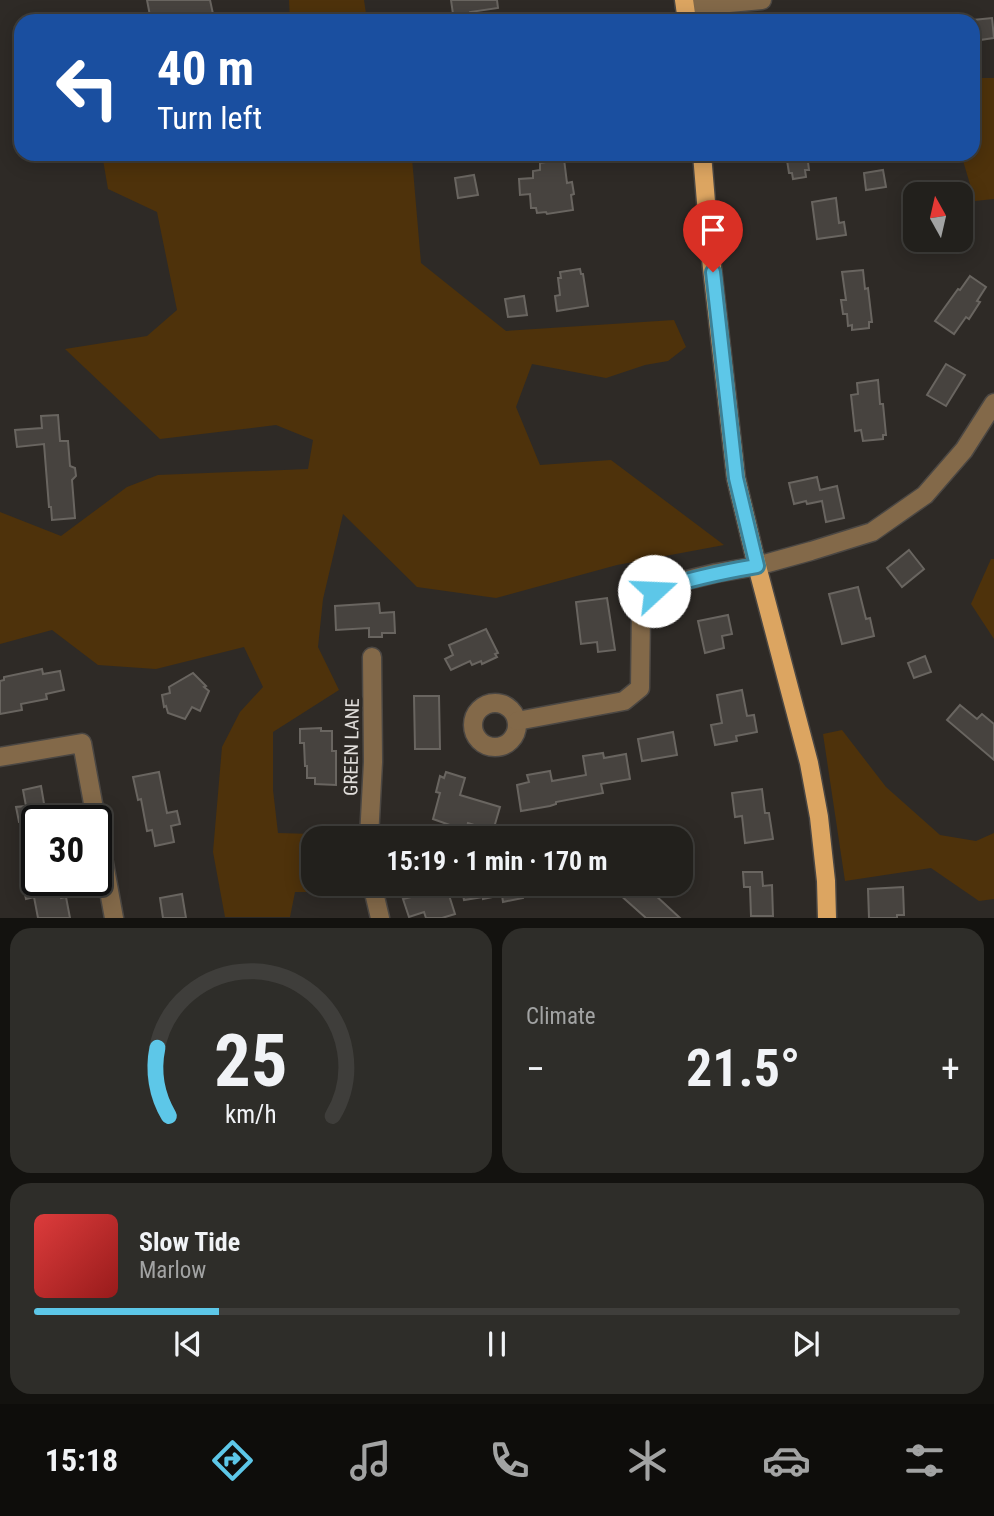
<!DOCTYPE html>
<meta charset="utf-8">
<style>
body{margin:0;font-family:"Roboto Condensed",sans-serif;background:#2e2d29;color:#f1f3f6;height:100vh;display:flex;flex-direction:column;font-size:26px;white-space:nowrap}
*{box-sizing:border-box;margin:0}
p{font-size:23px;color:#a2a3a3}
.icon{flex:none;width:38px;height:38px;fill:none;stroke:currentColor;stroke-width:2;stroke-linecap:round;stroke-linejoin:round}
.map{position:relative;height:918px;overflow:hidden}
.sheet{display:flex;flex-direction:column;gap:10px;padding:10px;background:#13120f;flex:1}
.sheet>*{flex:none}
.top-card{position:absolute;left:14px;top:14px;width:966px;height:147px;border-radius:21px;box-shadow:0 4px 18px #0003,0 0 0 2px #3f3e3b;background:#1a4fa0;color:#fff;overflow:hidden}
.needle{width:46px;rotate:352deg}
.buttons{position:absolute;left:903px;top:182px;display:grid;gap:14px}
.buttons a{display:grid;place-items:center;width:70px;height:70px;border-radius:14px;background:#22201c;box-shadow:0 4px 18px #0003,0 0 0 2px #3f3e3b;font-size:35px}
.speed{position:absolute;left:21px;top:805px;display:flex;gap:14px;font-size:35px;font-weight:700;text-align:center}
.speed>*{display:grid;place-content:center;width:91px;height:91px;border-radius:50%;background:#22201c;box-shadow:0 4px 18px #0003,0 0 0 2px #3f3e3b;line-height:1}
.speed .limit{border:4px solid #111;border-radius:10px;background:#fff;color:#111}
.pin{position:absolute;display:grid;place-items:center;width:60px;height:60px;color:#fff;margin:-72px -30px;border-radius:50% 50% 50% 0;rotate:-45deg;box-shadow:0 0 7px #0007}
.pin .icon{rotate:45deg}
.me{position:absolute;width:77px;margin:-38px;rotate:70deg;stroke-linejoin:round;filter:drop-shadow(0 0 5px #0008)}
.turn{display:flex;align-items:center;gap:24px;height:147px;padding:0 28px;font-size:32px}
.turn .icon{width:91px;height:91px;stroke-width:2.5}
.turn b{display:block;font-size:49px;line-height:60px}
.big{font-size:52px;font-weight:700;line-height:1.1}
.sheet .widget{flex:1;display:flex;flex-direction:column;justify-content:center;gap:10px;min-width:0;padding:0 24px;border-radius:21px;background:#2e2d29}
.sheet .dial{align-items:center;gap:0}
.dial svg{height:182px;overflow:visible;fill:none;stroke:#3f3e3b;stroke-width:7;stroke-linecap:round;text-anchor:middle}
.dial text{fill:#f1f3f6;stroke:none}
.song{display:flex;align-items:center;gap:21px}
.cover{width:84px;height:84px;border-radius:10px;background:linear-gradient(135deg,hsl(0 70% 55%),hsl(0 70% 35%))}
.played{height:7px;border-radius:4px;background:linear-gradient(90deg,#5dc7e8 20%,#3f3e3b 20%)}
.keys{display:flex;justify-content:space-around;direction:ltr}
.heat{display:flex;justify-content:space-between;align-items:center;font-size:38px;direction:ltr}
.sheet .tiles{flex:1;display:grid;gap:10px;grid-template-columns:1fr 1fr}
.widget:last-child{grid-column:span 2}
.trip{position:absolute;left:301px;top:826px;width:392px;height:70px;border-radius:21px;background:#22201c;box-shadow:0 4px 18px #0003,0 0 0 2px #3f3e3b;font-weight:700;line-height:70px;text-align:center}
.dock{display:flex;height:112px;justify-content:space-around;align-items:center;background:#0e0d0b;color:#a2a3a3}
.dock .icon{width:49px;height:49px}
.dock .active{color:#5dc7e8}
.dock b{font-size:32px;color:#f1f3f6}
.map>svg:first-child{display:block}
.green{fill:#4e320b}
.building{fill:#47433f;stroke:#696560;stroke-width:2}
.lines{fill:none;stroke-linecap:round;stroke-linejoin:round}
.minor-casing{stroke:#4b4743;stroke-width:21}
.major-casing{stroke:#4b4743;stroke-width:21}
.minor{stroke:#836949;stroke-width:18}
.major{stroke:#dca561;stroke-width:18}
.route-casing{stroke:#3c8197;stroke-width:18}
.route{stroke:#5dc7e8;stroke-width:12}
.labels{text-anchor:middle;stroke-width:7;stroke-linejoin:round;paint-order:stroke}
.street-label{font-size:19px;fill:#e2dfdc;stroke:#2e2a26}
</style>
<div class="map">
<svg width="994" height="918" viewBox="0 0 994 918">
<rect width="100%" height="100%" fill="#2e2a26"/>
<g class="green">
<path d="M289,0H364L367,21H290Z"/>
<path d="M973,78H994V199L975,201L961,154H973Z"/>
<path d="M102,154H416L412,158L421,263L506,331L674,320L686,347L668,361L645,365L606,378L532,364L516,407L540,465L611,460L724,545L617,565L496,598L417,587L343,514L323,599L318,647L339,690L273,732V790L278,833L347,835L348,838H313V884H354L356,892H295L290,917H225L213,852L222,747L240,712L263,687L244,647L156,669L98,665L52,630L0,644V512L61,536L127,487L158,475L308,469L313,440L276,425L160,439L65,349L147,336L177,310L157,212L108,189Z"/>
<path d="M991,559H994V639L971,604Z"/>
<path d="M842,730L886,787L940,835L976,841L994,833V899L979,901L931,868L845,881L823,734Z"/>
</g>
<g class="building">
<path d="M147,0H210L213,14L175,21H151Z"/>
<path d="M451,0H497L498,8L470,12V14L466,15L467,21H454Z"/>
<path d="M992,18L994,38L973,41V20Z"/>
<path d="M786,154H807L809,170H805L806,177L793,179L792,173H789Z"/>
<path d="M564,159L567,183L572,182L574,194L571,195L573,210L547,214L546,212L537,213L536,208H531L530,194L520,195L519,179L533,178V171L540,170V163Z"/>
<path d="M883,170L886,187L866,190L864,173Z"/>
<path d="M474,175L478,195L458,198L455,178Z"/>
<path d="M836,198L839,223L844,222L846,235L817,239L812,202Z"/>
<path d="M580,269L581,274H583L588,306L557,311L555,296L560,295L558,278H561L560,272Z"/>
<path d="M863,270L865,289L868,288L872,322H869V328L852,330V325L848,326L847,314H843L841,300H846L842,272Z"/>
<path d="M970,276L986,287L977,301L980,302L969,319L966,317L954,334L935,321L958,289L960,290Z"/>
<path d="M524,296L527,315L508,317L505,299Z"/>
<path d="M946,364L965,375L946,406L927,395Z"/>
<path d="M878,380L880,404H883L886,435H883V439L863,441L861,430L855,431L851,395L858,394L857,383Z"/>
<path d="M58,415L60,441H68L70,466L75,468L76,476L72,480L75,518L52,520L51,507H49L44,444L17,447L15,430L42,428L41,416Z"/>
<path d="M817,477L820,490L837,486L844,518L826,522L822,501L807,504L806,501L794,504L789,483Z"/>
<path d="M909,550L924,569L902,587L887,568Z"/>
<path d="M858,587L866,619L870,618L874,636L842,644L829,594Z"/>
<path d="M607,598L615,650L598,652L597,642L581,644L576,602Z"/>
<path d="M379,603L380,613L394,612L395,633H382V637H369V628L336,630L335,606Z"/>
<path d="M728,615L732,634L722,636L724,648L705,653L698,621Z"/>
<path d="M486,629L498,653L495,654L497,657L482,664L481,661L472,665L470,661L451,670L445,659L453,655L449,645Z"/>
<path d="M925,656L931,672L914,678L908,663Z"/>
<path d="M42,669L43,674L60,671L64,690L46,694L47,699L21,704L22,710L0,714V681L4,680V677Z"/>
<path d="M193,673L206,686L204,687L209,691L200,711L192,707L185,719L168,713L166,706L164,707L162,695L170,693L169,687Z"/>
<path d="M742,690L747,716L754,715L757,732L736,736L737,741L715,745L711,725L722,723L717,695Z"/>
<path d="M414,696H439L440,749H415Z"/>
<path d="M960,705L977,719L982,714L994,724V760L947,720Z"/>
<path d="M321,728V731H332V751H336V785L315,784V778H307V766H305L304,743H300V729Z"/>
<path d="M673,732L677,755L642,761L638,739Z"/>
<path d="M603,753L604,758L626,754L630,779L601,784L603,793L556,802V804L550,806L521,811L517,785L529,782L527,775L550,771L552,781L586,775L583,756Z"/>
<path d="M159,772L167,813L177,811L180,824L171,826L174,842L155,846L152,830L147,831L141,799L138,800L133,777Z"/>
<path d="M446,772L465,778L460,795L500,807L493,831L468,823L465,834L448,829L450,825L433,819L440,793L436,792L440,776L444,778Z"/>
<path d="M41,786L47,821H27L19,822L16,807L26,806L23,790Z"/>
<path d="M762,789L765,813H769L773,839L745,843L742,816L735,817L732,793Z"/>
<path d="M37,872V880H57L61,898L66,897L70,918H38L34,897L26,899L21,875Z"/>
<path d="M743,872H762L763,886L772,885L773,916H751L750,887H744Z"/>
<path d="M461,884H529V889L522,891L523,898L503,902L502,895L483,899V897L464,900Z"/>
<path d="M629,884H664L654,894L680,918H646L619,894Z"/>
<path d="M903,887L904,915H897V918H869L868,889Z"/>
<path d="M436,891L437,895L448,892L455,914L442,918H426L424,912L409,917L403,899Z"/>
<path d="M182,894L186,918H163L160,898Z"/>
</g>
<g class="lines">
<defs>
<g id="minor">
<path d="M685,7L762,0"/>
<circle cx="495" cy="725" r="22"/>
<path d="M517,721L624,701L640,688L641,613L655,591L683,581L716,573L757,566L811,551L872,532L925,495L964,450L994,403"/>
<path d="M0,757L82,743L114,918"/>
<path d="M369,838L373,762L372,657"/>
<path d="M372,884L380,918"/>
</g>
<g id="major">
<path d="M684,0L687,21"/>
<path d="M702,154L710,250L736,478L757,566L809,763L819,817L826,881L827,918"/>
</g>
</defs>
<use href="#minor" class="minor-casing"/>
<use href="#major" class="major-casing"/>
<use href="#minor" class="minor"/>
<use href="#major" class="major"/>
</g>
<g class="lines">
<defs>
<path id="route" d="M654,591C688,579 721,572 757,566L736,478L713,272"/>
</defs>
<use href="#route" class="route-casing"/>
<use href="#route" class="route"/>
</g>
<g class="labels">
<g class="street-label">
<text transform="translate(351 747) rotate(-89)" y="7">GREEN LANE</text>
</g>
</g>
</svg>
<div class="buttons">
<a><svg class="needle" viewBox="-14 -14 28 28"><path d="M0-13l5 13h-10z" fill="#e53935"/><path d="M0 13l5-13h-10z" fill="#a2a3a3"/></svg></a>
</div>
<div class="speed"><div class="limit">30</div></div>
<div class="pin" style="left:713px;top:272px;background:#d93025"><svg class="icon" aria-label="arrive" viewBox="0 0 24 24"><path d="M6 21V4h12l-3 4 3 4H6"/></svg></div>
<svg class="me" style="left:654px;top:591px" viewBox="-20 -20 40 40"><circle r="19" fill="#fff"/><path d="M0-13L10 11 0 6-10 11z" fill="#5dc7e8"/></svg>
<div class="trip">15:19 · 1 min · 170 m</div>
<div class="top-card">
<div class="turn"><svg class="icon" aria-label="left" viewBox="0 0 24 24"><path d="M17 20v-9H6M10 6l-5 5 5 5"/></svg><div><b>40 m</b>Turn left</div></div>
</div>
</div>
<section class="sheet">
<div class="tiles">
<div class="widget dial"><svg viewBox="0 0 100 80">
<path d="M14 69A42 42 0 1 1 86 69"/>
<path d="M14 69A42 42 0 0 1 9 39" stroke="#5dc7e8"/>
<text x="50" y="56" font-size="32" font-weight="700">25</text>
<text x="50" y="72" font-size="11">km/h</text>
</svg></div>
<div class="widget"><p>Climate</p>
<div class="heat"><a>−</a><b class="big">21.5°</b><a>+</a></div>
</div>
<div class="widget">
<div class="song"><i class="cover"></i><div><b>Slow Tide</b><p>Marlow</p></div></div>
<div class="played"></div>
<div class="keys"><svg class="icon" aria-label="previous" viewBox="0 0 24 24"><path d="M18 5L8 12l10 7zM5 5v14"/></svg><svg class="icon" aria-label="pause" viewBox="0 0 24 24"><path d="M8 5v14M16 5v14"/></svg><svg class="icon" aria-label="next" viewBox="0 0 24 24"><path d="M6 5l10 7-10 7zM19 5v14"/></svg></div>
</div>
</div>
</section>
<nav class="dock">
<b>15:18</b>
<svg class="icon active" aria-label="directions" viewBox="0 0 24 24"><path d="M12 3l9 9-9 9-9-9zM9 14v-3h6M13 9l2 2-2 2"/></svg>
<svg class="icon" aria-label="music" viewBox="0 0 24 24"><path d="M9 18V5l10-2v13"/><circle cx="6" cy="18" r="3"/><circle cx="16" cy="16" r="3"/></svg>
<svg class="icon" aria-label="phone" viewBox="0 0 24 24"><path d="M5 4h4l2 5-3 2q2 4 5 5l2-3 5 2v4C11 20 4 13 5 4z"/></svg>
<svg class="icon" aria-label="climate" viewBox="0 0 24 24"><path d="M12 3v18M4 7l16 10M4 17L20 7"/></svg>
<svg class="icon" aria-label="car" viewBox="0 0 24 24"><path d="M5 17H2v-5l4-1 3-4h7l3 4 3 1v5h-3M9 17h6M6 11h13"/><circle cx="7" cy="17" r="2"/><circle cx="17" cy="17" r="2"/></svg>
<svg class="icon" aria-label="filters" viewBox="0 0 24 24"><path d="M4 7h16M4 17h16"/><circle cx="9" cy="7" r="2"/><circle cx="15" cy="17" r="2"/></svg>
</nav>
